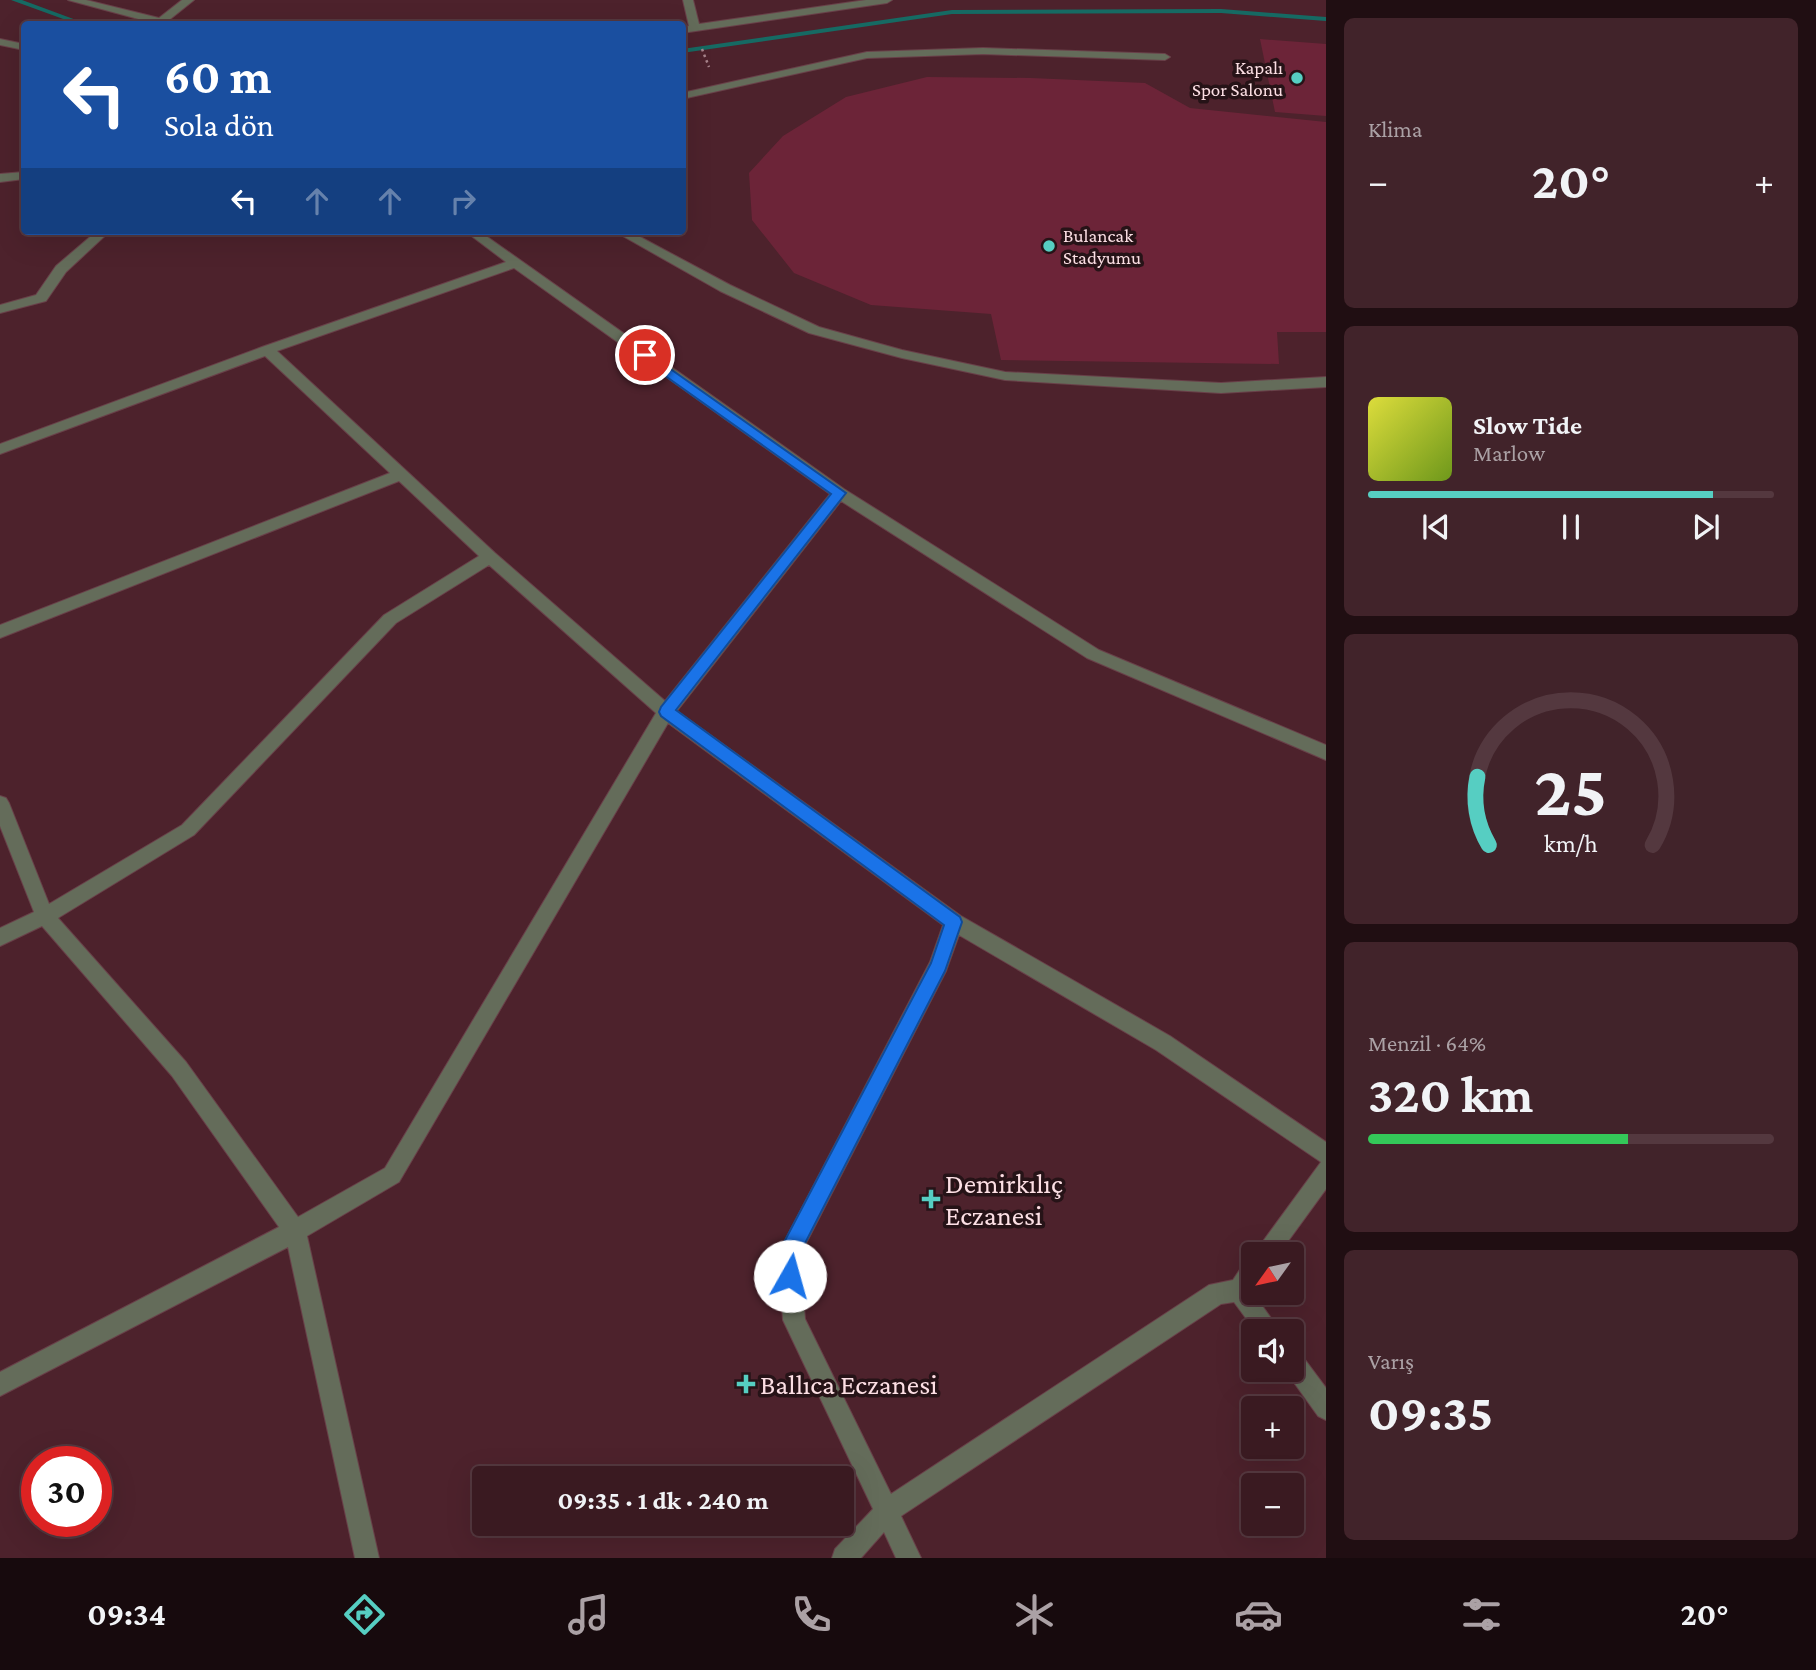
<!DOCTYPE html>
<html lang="tr">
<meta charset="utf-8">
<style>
body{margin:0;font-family:"Crimson Pro",serif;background:#41232a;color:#f1f3f6;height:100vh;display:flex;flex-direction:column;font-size:26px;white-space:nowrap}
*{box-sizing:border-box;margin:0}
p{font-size:23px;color:#aba1a5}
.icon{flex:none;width:38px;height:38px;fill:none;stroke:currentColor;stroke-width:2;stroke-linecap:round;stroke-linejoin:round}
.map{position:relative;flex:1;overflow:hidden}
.details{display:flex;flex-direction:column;gap:18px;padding:18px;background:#200e12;width:490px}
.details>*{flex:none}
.hud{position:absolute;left:21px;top:21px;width:665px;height:214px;border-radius:7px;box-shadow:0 7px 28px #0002,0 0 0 2px #54383f;background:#1a4fa0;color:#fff;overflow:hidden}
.needle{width:46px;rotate:237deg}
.controls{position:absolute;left:1241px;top:1242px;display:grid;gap:14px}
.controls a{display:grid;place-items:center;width:63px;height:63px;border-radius:7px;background:#3a1a21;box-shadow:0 7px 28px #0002,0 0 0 2px #54383f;font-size:35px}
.speed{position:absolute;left:21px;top:1446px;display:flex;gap:14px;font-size:35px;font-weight:700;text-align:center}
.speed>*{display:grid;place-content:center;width:91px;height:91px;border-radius:50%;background:#3a1a21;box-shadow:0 7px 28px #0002,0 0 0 2px #54383f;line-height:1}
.speed .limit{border:10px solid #d22;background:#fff;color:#111}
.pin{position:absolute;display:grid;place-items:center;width:60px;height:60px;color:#fff;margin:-30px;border:4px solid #fff;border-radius:50%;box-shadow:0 2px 7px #0007}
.me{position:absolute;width:77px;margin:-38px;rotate:7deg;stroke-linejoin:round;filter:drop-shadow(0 0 5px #0008)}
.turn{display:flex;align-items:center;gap:24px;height:147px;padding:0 28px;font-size:32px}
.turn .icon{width:91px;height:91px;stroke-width:2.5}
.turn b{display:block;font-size:49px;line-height:60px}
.lanes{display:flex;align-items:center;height:66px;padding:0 28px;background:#0003;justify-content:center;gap:35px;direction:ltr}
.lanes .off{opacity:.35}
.big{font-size:52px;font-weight:700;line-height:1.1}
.details .card{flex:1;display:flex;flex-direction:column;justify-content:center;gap:10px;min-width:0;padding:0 24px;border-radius:10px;background:#41232a}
.details .dial{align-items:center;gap:0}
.dial svg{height:182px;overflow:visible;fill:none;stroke:#54383f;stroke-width:7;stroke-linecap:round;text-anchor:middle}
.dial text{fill:#f1f3f6;stroke:none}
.song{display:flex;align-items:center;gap:21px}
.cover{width:84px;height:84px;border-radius:10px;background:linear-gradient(135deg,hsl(60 70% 55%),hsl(80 70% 35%))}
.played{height:7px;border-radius:4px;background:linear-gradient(90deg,#56cec2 85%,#54383f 85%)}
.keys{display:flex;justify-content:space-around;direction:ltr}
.heat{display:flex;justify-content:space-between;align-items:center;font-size:38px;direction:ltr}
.charge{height:10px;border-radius:5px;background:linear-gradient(90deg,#34c759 64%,#54383f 0)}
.trip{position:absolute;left:472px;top:1466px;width:382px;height:70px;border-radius:7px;background:#3a1a21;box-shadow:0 7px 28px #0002,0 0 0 2px #54383f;font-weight:700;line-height:70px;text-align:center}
.menu{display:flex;height:112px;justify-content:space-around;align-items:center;background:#170a0d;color:#aba1a5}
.menu .icon{width:49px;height:49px}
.menu .selected{color:#56cec2}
.menu b{font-size:32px;color:#f1f3f6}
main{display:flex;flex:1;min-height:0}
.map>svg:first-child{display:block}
.green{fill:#6c2438}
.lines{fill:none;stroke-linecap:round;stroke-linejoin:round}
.stream{fill:#166a63;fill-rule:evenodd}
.minor-casing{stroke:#694049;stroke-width:2}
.path{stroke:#a8848c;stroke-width:2.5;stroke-dasharray:2.5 3.5;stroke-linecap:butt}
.minor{fill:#646c5a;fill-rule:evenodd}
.route{fill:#1a73e8;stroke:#114b97;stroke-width:2}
.poi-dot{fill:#56cec2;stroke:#261317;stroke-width:2.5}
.labels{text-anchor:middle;stroke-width:7;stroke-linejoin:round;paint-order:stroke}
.far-poi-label{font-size:19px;fill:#fcdfe4;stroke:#261317;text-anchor:end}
.near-poi-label{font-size:28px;fill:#fcdfe4;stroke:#261317;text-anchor:start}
</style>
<main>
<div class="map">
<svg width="1326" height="1558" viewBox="0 0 1326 1558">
<rect width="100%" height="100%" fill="#4d222c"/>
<g class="green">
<path d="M1260,39L1326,44V116L1275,112Z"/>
<path d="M927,77L1031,78L1145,83L1190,108L1326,122V332H1277L1279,364L1001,360L991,314L871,305L794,273L752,220L749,173L783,136L846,97Z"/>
</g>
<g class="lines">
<g class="stream">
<path d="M11,0H22L87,24H77Z"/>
<path d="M1221,9L1326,17V21L1221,13L952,14L682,53V49L952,10Z"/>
</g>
<defs>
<g id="minor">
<path d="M68,0H86L159,18L182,0H194L169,20L175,24H157Z"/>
<path d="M683,0H693L699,24L866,0H892L887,3L682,33V27L689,26Z"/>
<path d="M0,39L24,44V50L0,45Z"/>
<path d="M983,48L1165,54L1170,57L1165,60L983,54L867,58L682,99V93L867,52Z"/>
<path d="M24,172V179L0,182V174Z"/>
<path d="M97,231H110L66,272L46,301L0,313V305L36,295L56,266Z"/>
<path d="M465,231H479L844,489L1099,650L1326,745V760L1087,658L841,501L677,711L961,916L1170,1036L1326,1142V1189L1278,1255H1253L1321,1162L1156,1050L959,935L946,971L800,1255L805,1319L891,1494L1209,1285L1233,1280L1245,1262L1253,1259V1293L1281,1332H1256L1234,1302L1221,1304L901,1516L921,1558H896L884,1532L861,1558H832L835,1549L873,1509L783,1320L778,1254L930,962L943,925L668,723L399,1182L307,1236L379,1558H355L288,1247L0,1396V1372L279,1227L172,1076L42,926L0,946V928L34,912L0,826V796L6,798L9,803L49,904L182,825L384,615L479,556L399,481L0,638V625L390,473L265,356L0,454V444L262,347L506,262ZM514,268L830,494L665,701L495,553L277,351ZM489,565L656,713L385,1168L298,1217L186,1062L58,918L194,835L396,623Z"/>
<path d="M614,231H629L730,285L819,327L902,350L1005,372L1221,383L1326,377V387L1221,393L1005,380L902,358L809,333L720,291Z"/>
<path d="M1292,1350L1300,1353L1326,1388V1420L1318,1416L1285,1370H1292Z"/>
</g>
</defs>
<use href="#minor" class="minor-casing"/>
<path class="path" d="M702,49L709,67"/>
<use href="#minor" class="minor"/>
</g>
<path class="route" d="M645,351L846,493L676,710L960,917L962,922L945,971L799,1255L801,1276L798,1283L790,1286L783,1283C779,1272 777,1258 782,1246L931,963L944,925L661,716L659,712L661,707L831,494L640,358L638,355Z"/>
<g class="poi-dot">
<circle cx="1297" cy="78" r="7"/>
<circle cx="1049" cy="246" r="7"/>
<path d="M927.5 1188.5h7v7h7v7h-7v7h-7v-7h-7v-7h7z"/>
<path d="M742.5 1373.5h7v7h7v7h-7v7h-7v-7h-7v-7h7z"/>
</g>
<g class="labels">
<g class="far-poi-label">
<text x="1283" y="74">Kapalı<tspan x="1283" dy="22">Spor Salonu</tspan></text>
<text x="1063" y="242" text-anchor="start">Bulancak<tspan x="1063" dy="22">Stadyumu</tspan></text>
</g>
<g class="near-poi-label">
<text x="945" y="1193">Demirkılıç<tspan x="945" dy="32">Eczanesi</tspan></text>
<text x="760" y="1394">Ballıca Eczanesi</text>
</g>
</g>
</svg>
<div class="controls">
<a><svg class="needle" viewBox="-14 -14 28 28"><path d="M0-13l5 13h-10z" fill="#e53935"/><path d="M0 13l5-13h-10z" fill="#aba1a5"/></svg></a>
<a><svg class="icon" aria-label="sound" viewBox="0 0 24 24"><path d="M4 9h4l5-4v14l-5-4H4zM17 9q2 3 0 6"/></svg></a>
<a>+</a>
<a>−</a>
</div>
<div class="speed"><div class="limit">30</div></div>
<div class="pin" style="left:645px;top:355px;background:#d93025"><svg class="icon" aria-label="arrive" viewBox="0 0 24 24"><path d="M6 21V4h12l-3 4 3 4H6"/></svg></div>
<svg class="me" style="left:790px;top:1276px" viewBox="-20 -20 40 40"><circle r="19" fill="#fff"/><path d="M0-13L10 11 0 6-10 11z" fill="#1a73e8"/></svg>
<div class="trip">09:35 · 1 dk · 240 m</div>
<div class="hud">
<div class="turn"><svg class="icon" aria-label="left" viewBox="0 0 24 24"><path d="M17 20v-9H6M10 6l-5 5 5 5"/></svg><div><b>60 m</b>Sola dön</div></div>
<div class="lanes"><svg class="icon" aria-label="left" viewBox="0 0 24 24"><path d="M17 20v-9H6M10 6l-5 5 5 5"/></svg><svg class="icon off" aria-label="ahead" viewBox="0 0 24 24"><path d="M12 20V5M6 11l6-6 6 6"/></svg><svg class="icon off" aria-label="ahead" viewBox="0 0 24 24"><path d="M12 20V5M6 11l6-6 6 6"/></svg><svg class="icon off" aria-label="right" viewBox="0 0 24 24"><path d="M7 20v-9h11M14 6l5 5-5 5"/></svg></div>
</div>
</div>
<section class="details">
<div class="card"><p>Klima</p>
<div class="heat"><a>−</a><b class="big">20°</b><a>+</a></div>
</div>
<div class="card">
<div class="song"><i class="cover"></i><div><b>Slow Tide</b><p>Marlow</p></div></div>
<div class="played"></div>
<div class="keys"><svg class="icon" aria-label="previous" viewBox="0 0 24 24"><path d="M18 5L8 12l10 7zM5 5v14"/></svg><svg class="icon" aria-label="pause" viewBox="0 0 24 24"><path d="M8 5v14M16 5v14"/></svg><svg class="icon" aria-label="next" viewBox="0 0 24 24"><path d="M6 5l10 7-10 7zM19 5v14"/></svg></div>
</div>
<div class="card dial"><svg viewBox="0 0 100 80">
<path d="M14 69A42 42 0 1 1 86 69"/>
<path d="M14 69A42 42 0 0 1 9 39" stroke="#56cec2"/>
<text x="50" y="56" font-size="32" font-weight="700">25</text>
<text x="50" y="72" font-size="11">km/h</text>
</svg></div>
<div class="card"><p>Menzil · 64%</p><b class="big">320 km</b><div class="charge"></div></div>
<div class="card"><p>Varış</p><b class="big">09:35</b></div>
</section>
</main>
<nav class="menu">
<b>09:34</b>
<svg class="icon selected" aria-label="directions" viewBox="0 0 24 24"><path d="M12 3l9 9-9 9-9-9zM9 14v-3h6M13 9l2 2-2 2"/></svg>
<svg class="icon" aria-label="music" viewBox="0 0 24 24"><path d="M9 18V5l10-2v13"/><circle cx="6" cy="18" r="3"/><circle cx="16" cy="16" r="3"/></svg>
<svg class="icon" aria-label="phone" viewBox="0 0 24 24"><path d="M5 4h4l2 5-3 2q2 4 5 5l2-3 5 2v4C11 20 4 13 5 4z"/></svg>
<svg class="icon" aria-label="climate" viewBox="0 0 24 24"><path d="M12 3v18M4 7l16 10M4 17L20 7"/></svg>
<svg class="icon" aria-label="car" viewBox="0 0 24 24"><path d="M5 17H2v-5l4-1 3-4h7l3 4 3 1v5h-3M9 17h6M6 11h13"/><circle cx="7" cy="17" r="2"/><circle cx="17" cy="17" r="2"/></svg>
<svg class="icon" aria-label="filters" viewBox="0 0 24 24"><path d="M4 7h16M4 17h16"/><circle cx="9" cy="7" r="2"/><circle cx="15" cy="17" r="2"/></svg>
<b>20°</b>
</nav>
